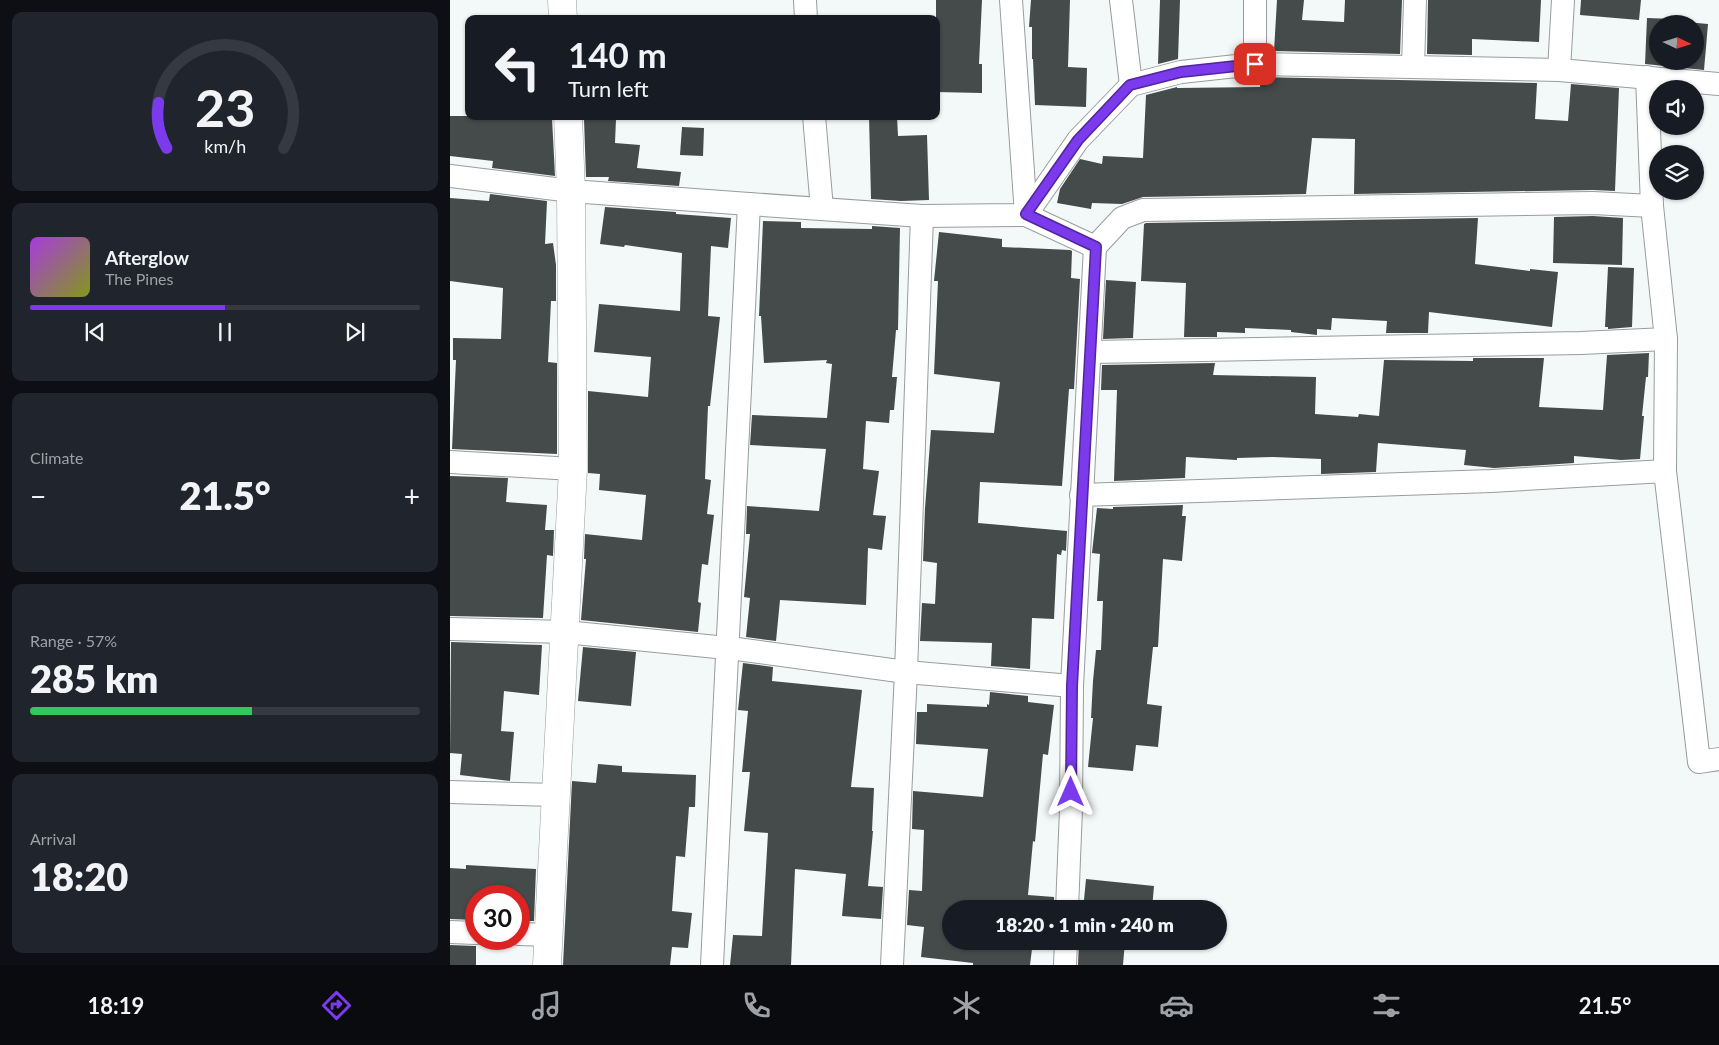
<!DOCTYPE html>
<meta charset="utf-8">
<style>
body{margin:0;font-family:Lato,sans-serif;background:#20242c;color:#f1f3f6;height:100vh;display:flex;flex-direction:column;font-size:19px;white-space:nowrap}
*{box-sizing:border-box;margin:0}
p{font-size:16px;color:#9ea1a6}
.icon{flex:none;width:28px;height:28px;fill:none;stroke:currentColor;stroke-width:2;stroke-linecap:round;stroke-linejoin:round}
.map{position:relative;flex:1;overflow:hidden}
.panel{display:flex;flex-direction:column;gap:12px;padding:12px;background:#0d0f14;width:450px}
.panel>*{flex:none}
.guide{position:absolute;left:15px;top:15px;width:475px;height:105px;border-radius:10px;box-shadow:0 1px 4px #0004;background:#171b24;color:#f1f3f6;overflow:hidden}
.needle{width:32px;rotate:94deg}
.fabs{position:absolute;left:1199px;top:15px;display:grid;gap:10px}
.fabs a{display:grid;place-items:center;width:55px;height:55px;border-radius:50%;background:#171b24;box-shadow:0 1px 4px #0004;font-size:25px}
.speed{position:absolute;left:15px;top:885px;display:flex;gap:10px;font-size:25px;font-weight:700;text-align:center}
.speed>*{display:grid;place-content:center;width:65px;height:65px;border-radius:50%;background:#171b24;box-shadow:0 1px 4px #0004;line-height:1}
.speed .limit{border:8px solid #d22;background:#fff;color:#111}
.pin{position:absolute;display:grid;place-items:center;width:42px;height:42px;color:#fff;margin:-21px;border-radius:10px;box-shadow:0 2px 8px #0006}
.me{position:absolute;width:55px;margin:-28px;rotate:0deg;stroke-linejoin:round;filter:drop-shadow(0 0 4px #0008)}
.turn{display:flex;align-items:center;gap:18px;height:105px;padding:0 20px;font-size:22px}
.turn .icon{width:65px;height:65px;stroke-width:2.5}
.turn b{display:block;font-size:35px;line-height:42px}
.big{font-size:38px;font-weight:800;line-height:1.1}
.panel .tile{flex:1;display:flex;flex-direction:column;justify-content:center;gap:8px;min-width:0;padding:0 18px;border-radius:10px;background:#20242c}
.panel .dial{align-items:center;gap:0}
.dial svg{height:130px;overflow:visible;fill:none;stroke:#363941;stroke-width:7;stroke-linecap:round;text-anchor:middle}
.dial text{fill:#f1f3f6;stroke:none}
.song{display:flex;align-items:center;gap:15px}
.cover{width:60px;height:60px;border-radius:8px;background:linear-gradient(135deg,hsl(280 70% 55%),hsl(70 70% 35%))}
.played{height:5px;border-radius:2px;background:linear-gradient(90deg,#7c3aed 50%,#363941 50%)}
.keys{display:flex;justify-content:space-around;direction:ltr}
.heat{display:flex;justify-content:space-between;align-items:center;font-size:28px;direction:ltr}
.charge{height:8px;border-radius:4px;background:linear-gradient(90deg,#34c759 57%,#363941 0)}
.trip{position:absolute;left:492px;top:900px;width:285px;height:50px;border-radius:25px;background:#171b24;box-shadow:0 1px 4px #0004;font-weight:800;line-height:50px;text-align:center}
.dock{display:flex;height:80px;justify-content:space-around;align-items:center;background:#090b0e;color:#9ea1a6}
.dock .icon{width:35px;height:35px}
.dock .active{color:#7c3aed}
.dock b{font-size:22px;color:#f1f3f6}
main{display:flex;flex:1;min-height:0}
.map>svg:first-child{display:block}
.building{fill:#454a4a;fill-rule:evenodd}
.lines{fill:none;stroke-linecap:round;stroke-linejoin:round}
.street-casing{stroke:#989d9c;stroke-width:24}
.secondary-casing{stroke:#989d9c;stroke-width:29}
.street{stroke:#fff;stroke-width:22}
.secondary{stroke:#fff;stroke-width:28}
.route-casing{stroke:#51269a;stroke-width:12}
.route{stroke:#7c3aed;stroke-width:9}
</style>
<main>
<section class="panel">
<div class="tile dial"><svg viewBox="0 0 100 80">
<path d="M14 69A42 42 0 1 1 86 69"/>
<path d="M14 69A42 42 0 0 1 9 41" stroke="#7c3aed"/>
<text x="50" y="56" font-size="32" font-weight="700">23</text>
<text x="50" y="72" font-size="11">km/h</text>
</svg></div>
<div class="tile">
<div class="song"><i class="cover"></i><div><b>Afterglow</b><p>The Pines</p></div></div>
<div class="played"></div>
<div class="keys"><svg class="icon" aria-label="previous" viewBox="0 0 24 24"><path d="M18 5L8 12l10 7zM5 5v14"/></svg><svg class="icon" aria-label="pause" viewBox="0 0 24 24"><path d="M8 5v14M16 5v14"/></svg><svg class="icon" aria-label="next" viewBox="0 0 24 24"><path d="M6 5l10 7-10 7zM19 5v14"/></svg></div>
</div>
<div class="tile"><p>Climate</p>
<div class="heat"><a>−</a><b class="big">21.5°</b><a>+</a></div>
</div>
<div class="tile"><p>Range · 57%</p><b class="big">285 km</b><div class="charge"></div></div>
<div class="tile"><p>Arrival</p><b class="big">18:20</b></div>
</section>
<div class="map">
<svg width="1269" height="965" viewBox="0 0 1269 965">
<rect width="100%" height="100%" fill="#f3f9f8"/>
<g class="building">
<path d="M486,0H532L529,64H532V93L486,92Z"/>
<path d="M581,0H620L618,67L637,68L636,107L585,105L583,59H582V27H579Z"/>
<path d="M710,0H730L728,59L708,64Z"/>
<path d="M827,0H854L852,20L894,22L895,0H952L950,54L824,51Z"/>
<path d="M978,0H1091L1089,42L1022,39V55L977,54Z"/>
<path d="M1131,0H1191L1189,20L1130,15Z"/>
<path d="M1197,18L1225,19V21L1258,24L1254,70L1195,64ZM1208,24H1245V61H1208Z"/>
<path d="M811,77L1087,83L1085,119L1118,121L1121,84L1169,88L1165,191L1143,190L904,194L905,139L862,138L856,194L693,197L672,204L642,203L641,209L607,203L610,189L630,159L652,164L653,156L693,158L696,95L727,87V88L810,87Z"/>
<path d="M0,116H98V118H102L105,176L42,168L43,161L0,156Z"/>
<path d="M419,116H447L448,136L477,135L479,200L451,201L421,199Z"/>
<path d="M134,119H166L165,143L190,145L187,168L231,172L229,186L158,181L159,177H136Z"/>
<path d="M232,127L254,128L253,156L230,155Z"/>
<path d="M40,194L97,201L95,244L103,243L106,265V301H101L98,362L107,363V454L2,449L6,360H3V338L51,339L53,288L0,281V198L39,201Z"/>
<path d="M155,207L226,212V214L281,218L278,248L261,246L258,316L270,317L260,406H258L255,479L261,480L257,514L264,515L258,565L252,564L248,602L251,603L248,632L131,620L136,559H134L135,534L192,540L196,495L149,490L150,474L138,473V391L198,397L201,357L144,352L149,304L230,311L232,253L175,245L174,247L150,244Z"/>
<path d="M1143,216L1173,218L1172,265L1103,263L1104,217Z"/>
<path d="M1028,218L1025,264L1080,271V269L1108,272L1102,327L979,312L978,333H936L937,321L882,318L881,330L867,329V335L841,332V330L795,328V333L767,332V337H734L736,283L691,281L694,224L696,223Z"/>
<path d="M313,221L351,222V228L422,229V226L450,228L448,330H446L442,377H447L444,410H440L439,423L416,421L413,469L429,471L423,515L436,516L432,550L418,548L416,605L330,600L326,641L296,637L300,598L294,597L300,534H296L297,506L369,511L376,449L300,445L302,415L377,418L382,364L376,363L377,360L314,363L311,316H309Z"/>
<path d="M489,232L552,239V247L620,250L622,251L621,278L630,279L624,389H619L612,486L530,482L528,523L617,531L616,551L612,550L611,555L607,554L604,619L582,618L580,669L541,666L542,643L470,641L472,603L485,604L487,563L473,561L475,508L481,430L544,433L550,382L484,374L488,281H484Z"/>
<path d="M1158,267L1184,268L1182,327L1158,329V327H1155Z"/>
<path d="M656,280L686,282L683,338L653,339Z"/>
<path d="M1199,353L1198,377H1196L1192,416H1194L1190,459L1171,460L1124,456V463L1044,468L1014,465L1016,450L928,443L926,472L871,474V459L823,457L787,458V460L736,457L735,478L664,481L667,390H651L652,365L765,363L763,375L866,377L865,414L908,417L909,414L929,416L934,360L1023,361V358H1094L1089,407L1153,410L1157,355Z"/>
<path d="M0,476L58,478L56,502L97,505L95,530H104L103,556L97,555L93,618L0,616Z"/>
<path d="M733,505L732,516H736L732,561L713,559L708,647H703L697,704L712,706L708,747L686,745L683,771L638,767L643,718H641L643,681L646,650H651L653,601H647L650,554L642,553L647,508L663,509V507Z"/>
<path d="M1,642L92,645L89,695L54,691L51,731L64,732L60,781L10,775L12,754L0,753Z"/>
<path d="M133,647L186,652L181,706L128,701Z"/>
<path d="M293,663L323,667L322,681L412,690L401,787L424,788L422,831H423L418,886L433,887L431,919L392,916L396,874L345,869L341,965H280L283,935L312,936L318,833L294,831L300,772H292L298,711L288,710Z"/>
<path d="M540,692L578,696V702L604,705L598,755L593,754L585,842L583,841L578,895L604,897V909H501V941H583L580,965H523V963L471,957L474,927L457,925L459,890L472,891L474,830L462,829L463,791L533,797L538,749L466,744L467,712H477V704L537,707V704L539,705Z"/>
<path d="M148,764L172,766V772L246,775L245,807H239L235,857L226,856L222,911L242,913L238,948L222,947L220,965H113L122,781L146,783Z"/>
<path d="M16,865L86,869L84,921H69V896H26V920L0,919V868L16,869Z"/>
<path d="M636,879L704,886L702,909H630V900H634Z"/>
<path d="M629,941H675L673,965H628Z"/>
<path d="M0,945L26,946V965H0Z"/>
</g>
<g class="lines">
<defs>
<g id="street">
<path d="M355,0L356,19"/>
<path d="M561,0L576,215L645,247L672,218L693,210L1143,203L1202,206"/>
<path d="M671,0L681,85"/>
<path d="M805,64V0"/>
<path d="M963,67L965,0"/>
<path d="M1109,70L1113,0"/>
<path d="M1197,77L1202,206L1216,339L1215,471"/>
<path d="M364,116L372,209"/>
<path d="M0,176L121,191L299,204L472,216L576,215L628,140L681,85L731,72L805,64L1109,70L1269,84"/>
<path d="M641,352L1131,343L1216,339"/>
<path d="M0,462L123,469"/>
<path d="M631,495L1041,481L1215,471L1249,762L1269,759"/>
<path d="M0,629L115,632L287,649L456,672L622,686"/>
<path d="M0,792L106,795"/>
<path d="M617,909L621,809L622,686L645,247"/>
<path d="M0,932L26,933"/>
<path d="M69,934L98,935"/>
<path d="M262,965L299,204"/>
<path d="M442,965L456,672L472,216"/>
<path d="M615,965L616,941"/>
</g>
<g id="secondary">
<path d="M112,0L113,19"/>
<path d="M97,965L123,469L121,191L118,116"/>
</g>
</defs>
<use href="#street" class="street-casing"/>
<use href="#secondary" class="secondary-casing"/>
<use href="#street" class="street"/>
<use href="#secondary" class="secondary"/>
</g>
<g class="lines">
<defs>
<path id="route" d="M621,792L622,686L646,247L576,214L628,140L680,85L731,72L805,64"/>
</defs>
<use href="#route" class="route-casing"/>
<use href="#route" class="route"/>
</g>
</svg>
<div class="fabs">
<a><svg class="needle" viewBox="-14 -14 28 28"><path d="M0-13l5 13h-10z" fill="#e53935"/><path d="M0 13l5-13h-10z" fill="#9ea1a6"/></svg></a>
<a><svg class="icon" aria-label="sound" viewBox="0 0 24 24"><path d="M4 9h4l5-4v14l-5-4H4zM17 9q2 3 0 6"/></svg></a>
<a><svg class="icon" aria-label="layers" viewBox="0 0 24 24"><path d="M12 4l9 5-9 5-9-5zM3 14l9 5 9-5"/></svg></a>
</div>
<div class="speed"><div class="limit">30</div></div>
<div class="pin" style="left:805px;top:64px;background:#d93025"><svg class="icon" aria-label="arrive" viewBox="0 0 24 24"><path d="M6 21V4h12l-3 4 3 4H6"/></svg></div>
<svg class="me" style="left:621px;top:792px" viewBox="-20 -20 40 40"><path d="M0-17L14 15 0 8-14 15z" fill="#7c3aed" stroke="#fff" stroke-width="4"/></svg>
<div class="trip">18:20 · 1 min · 240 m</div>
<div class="guide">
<div class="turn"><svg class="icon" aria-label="left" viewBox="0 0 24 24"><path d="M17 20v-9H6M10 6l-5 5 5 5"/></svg><div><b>140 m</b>Turn left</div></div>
</div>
</div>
</main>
<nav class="dock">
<b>18:19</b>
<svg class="icon active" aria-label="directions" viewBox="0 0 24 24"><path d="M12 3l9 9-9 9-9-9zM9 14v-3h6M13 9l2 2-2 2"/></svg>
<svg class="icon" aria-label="music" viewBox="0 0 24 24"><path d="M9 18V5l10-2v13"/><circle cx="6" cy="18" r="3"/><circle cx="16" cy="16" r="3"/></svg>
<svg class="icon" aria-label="phone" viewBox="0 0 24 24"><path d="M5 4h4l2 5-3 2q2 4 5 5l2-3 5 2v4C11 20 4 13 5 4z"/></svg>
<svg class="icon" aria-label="climate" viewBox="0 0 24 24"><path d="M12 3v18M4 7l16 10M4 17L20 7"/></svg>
<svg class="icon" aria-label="car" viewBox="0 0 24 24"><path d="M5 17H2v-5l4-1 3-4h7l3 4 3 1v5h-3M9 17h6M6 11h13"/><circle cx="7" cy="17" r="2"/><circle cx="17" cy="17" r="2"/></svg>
<svg class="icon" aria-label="filters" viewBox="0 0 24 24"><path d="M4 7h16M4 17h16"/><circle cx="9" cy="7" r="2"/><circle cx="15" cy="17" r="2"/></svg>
<b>21.5°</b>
</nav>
